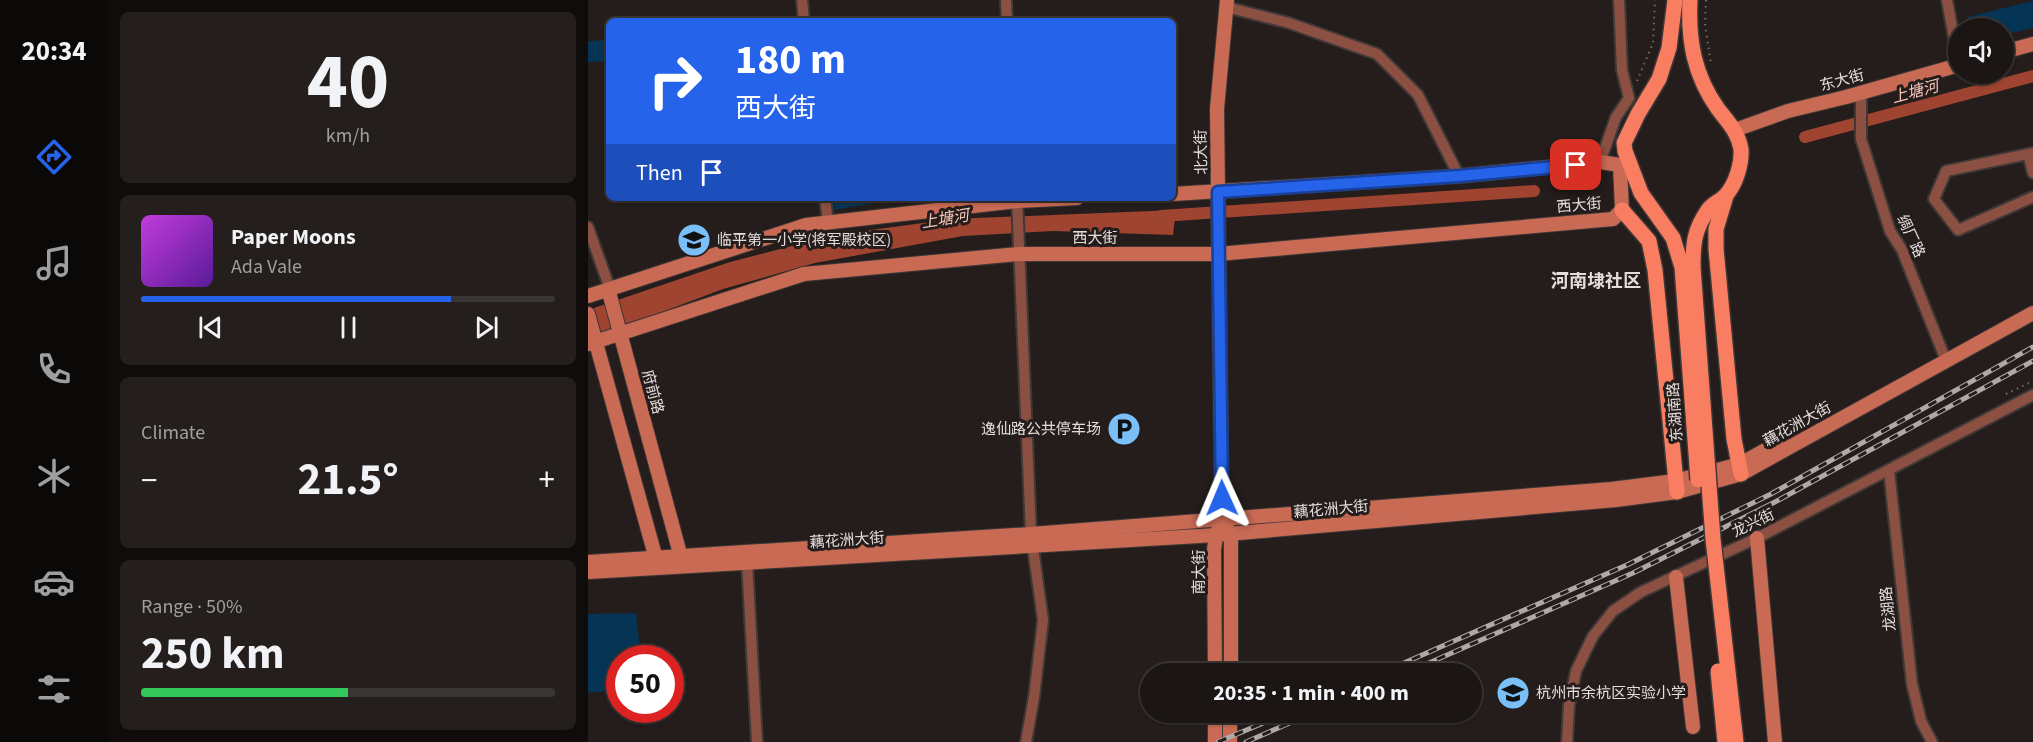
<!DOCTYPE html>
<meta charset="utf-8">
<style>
body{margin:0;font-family:"Source Sans 3","Noto Sans SC",sans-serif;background:#241f1d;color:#f1f3f6;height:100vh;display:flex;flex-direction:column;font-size:22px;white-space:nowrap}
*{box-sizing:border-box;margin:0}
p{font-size:20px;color:#a09fa0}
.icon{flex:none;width:33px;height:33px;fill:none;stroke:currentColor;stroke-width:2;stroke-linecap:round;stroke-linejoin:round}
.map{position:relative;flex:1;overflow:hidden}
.sheet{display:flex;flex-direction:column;gap:12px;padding:12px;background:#0f0c0b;width:480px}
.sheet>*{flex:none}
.top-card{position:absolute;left:18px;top:18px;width:570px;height:183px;border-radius:9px;box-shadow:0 2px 4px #0004,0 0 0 2px #393534;background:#2563eb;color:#fff;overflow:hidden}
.controls{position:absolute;left:1360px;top:18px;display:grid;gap:12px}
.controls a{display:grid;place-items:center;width:66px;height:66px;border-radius:50%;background:#1b1614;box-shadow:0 2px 4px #0004,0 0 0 2px #393534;font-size:30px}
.speed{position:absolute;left:18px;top:645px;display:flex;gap:12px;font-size:30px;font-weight:700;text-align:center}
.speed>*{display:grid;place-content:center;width:78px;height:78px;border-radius:50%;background:#1b1614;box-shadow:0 2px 4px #0004,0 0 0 2px #393534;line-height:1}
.speed .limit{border:9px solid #d22;background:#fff;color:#111}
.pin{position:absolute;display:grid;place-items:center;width:51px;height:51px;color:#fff;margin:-26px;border-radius:12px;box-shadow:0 3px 9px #0006}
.me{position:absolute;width:66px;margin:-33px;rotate:359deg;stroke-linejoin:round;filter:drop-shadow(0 0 4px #0008)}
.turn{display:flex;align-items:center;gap:21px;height:126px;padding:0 30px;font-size:27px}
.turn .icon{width:78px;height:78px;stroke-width:2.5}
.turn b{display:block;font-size:42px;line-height:51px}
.then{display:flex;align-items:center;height:57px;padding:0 30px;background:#0003;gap:12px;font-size:22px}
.big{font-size:45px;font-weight:700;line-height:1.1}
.sheet .widget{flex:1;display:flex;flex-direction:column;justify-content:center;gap:9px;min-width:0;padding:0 21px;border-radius:9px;background:#241f1d}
.sheet .dial{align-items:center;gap:0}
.dial b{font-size:78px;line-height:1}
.song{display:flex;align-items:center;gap:18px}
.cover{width:72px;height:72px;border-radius:9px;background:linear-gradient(135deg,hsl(290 70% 55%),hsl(270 70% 35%))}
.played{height:6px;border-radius:3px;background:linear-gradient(90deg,#2563eb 75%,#393534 75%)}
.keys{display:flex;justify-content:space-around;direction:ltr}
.heat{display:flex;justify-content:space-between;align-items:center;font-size:33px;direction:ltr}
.charge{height:9px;border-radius:4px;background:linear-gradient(90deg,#34c759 50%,#393534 0)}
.trip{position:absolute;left:552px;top:663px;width:342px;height:60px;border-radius:30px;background:#1b1614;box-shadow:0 2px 4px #0004,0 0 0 2px #393534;font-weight:700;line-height:60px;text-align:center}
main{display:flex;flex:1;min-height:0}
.dock{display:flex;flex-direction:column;width:108px;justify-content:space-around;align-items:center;background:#0b0908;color:#a09fa0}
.dock .icon{width:42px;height:42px}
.dock .current{color:#2563eb}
.dock b{font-size:27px;color:#f1f3f6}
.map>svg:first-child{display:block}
.water{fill:#9e4430}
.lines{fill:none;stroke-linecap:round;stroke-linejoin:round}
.canal{stroke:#9e4430;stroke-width:12}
.building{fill:#053455}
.street-casing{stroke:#3f3836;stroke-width:14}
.secondary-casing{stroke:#3f3836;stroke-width:16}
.primary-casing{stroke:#3f3836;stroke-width:18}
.path{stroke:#736d6b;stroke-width:2;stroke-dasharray:1.5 4.5;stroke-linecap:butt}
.street{stroke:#8b5042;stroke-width:10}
.secondary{stroke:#c96a54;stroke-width:14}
.primary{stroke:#f97e61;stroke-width:15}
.rail-casing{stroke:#aea9a7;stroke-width:5}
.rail{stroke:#241d1b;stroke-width:3;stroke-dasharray:9;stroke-linecap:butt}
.primary-bridge-casing{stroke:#3f3836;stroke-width:18;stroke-linecap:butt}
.primary-bridge{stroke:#f97e61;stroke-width:15}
.route-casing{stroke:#184099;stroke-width:15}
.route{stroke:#2563eb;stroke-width:10}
.labels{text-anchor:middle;stroke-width:6;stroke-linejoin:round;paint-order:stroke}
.street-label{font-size:15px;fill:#e3dedc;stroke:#241d1b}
.poi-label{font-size:15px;fill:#e3dedc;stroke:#241d1b;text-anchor:start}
.water-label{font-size:16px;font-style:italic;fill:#f9c6b9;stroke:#241d1b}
.quarter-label{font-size:18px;font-weight:bold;fill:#e3dedc;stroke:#241d1b}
</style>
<main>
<nav class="dock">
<b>20:34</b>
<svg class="icon current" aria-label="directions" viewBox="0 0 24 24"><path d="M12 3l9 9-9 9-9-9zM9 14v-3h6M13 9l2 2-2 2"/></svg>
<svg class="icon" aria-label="music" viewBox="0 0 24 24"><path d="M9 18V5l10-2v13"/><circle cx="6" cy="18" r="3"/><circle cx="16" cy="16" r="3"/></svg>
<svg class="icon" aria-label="phone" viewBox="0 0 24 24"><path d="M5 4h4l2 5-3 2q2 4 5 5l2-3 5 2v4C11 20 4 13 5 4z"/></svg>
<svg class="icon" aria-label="climate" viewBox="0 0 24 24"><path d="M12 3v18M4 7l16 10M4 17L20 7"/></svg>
<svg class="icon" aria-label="car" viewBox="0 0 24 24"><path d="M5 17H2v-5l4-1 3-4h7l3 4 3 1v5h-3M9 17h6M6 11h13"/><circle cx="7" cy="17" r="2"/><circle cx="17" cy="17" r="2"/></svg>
<svg class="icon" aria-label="filters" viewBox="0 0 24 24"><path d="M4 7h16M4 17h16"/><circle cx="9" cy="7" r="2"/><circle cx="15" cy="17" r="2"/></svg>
</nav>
<section class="sheet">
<div class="widget dial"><b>40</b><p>km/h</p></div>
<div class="widget">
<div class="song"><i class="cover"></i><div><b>Paper Moons</b><p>Ada Vale</p></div></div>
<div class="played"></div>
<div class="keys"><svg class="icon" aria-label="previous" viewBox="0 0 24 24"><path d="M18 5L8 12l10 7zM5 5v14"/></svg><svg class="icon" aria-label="pause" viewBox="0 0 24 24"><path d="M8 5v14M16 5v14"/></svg><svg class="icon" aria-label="next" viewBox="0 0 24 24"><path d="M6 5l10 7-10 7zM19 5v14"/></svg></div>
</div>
<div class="widget"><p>Climate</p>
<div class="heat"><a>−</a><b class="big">21.5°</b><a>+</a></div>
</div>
<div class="widget"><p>Range · 50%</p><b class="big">250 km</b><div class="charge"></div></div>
</section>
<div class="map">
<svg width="1445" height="742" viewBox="0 0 1445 742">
<rect width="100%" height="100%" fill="#241d1b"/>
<path class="water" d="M588,210L585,235L465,231L375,236L227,263L135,289L0,340V310L142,262L246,235L364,219Z"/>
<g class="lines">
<g class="canal">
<path d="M1217,137L1445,76"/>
<path d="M573,216L946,191"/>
</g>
</g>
<g class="building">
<path d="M1445,1V28L1416,35V28H1382L1379,17Z"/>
<path d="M21,40V61L0,62V41Z"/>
<path d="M245,198H287V203L246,210Z"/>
<path d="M48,613L53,658H32V690L0,693V614Z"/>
</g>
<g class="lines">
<defs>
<g id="street">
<path d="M214,0L216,21"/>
<path d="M418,0L419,21"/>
<path d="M1359,0L1371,65"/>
<path d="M638,7L701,23L789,54L830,95L871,176"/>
<path d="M1273,93V139L1302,231L1314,250L1355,353"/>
<path d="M1445,153L1358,171L1346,199L1370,230L1445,197"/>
<path d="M1440,154L1445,173"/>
<path d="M1012,162L1028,117L1041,98L1034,70L1031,0"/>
<path d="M237,198L240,223"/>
<path d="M429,198L443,534L455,620L446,697L438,742"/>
<path d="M0,227L22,289V295"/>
<path d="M1301,470L1324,684L1333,721L1344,742"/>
<path d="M159,562L169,742"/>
<path d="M979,742L981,706L988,671L1005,636L1025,611L1053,592L1169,538L1445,395"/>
</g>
<g id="secondary">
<path d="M1416,52L1445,44"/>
<path d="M1147,130L1200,111L1258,97L1371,65"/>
<path d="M0,296L218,225L429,201L489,198"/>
<path d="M22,296L94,561"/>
<path d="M0,314L70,566"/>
<path d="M0,344L216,274L431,254H630L1025,219L1034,210L1032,165L1012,162L871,176L585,194"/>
<path d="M638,527L643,534V674"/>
<path d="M1169,538L1187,742"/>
<path d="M0,562L443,534L1024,489L1087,481L1152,464L1188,444"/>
<path d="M0,572L628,535L1028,500L1089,492L1153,474L1445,313"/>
<path d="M1088,577L1105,727"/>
<path d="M627,674L626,550L628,535L634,520L629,109L639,0"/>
<path d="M627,742V712"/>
<path d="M642,742V712"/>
</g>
<g id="primary">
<path d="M1087,0L1081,48L1071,79L1050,114L1036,143L1037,151L1053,193L1085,238L1094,267"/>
<path d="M1102,0C1100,41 1106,75 1130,109C1140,122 1150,132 1153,149C1154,163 1148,185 1137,196C1132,201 1124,204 1120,210C1106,230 1105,244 1105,267"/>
<path d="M1138,196L1128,229V249L1146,439L1153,474"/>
<path d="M1034,210L1061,241L1067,270L1089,492"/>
</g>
</defs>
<use href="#street" class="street-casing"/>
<use href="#secondary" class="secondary-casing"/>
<use href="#primary" class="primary-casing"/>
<g class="path">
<path d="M1118,0L1117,24L1123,64"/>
<path d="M1049,81L1065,43L1067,0"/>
<path d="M1418,394L1445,381"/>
</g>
<use href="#street" class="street"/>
<use href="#secondary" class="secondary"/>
<use href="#primary" class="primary"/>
<defs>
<g id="rail">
<path d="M791,674L1041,564L1183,494L1445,347"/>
<path d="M816,674L1045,573L1187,502L1445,361"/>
<path d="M630,742L701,712"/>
<path d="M658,742L727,712"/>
</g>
</defs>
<use href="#rail" class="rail-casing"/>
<use href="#rail" class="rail"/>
<defs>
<g id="primary-bridge">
<path d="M1094,267L1110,480"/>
<path d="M1105,267L1125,539L1148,742"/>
<path d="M1130,671L1137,742"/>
</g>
</defs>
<use href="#primary-bridge" class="primary-bridge-casing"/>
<use href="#primary-bridge" class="primary-bridge"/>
</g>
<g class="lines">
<defs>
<path id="route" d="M634,498L630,192L871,176L988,165"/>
</defs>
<use href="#route" class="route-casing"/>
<use href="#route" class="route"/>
</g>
<defs>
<symbol id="school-disc" viewBox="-11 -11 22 22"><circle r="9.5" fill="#7abff8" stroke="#241d1b"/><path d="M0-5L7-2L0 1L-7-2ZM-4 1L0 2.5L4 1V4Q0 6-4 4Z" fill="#111"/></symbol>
<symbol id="parking-disc" viewBox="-11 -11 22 22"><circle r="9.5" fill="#7abff8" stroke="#241d1b"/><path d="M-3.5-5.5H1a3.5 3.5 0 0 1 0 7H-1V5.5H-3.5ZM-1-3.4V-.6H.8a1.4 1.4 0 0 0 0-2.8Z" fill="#111"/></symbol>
</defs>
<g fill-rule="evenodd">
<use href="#school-disc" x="87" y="221" width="38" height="38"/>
<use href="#parking-disc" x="517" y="410" width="38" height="38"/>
<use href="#school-disc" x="906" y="674" width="38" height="38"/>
</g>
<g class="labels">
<g class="street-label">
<text transform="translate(1254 80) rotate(-15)" y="5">东大街</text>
<text transform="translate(613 152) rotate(-91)" y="5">北大街</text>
<text transform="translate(991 205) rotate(-5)" y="5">西大街</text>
<text transform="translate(1323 236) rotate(65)" y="5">绸厂路</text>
<text x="507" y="243">西大街</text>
<text transform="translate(65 392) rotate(75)" y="5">府前路</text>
<text transform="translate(1087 412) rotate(-94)" y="5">东湖南路</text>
<text transform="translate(1209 424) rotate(-29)" y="5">藕花洲大街</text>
<text transform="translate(743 509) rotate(-5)" y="5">藕花洲大街</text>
<text transform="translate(1165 523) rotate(-26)" y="5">龙兴街</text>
<text transform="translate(259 540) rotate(-4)" y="5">藕花洲大街</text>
<text transform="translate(611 572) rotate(-90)" y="5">南大街</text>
<text transform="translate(1300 609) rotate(-96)" y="5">龙湖路</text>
</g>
<g class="poi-label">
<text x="129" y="245">临平第一小学(将军殿校区)</text>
<text x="513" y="434" text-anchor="end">逸仙路公共停车场</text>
<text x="948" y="698">杭州市余杭区实验小学</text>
</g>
<g class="water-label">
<text transform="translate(1327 91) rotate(-15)" y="6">上塘河</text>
<text transform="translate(357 218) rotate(-9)" y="6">上塘河</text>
</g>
<g class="quarter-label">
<text x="1008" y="287">河南埭社区</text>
</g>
</g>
</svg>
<div class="controls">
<a><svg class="icon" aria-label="sound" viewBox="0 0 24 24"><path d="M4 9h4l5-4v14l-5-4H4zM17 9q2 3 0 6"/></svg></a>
</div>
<div class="speed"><div class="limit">50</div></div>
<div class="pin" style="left:988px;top:165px;background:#d93025"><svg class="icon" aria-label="arrive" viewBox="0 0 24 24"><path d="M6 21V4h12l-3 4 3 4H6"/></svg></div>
<svg class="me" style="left:634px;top:498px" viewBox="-20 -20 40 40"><path d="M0-17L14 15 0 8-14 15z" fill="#2563eb" stroke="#fff" stroke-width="4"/></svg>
<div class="trip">20:35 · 1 min · 400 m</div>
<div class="top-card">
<div class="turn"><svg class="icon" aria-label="right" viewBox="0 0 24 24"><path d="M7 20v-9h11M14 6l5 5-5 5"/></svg><div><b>180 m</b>西大街</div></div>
<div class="then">Then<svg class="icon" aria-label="arrive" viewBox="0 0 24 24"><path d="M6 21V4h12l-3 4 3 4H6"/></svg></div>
</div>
</div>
</main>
